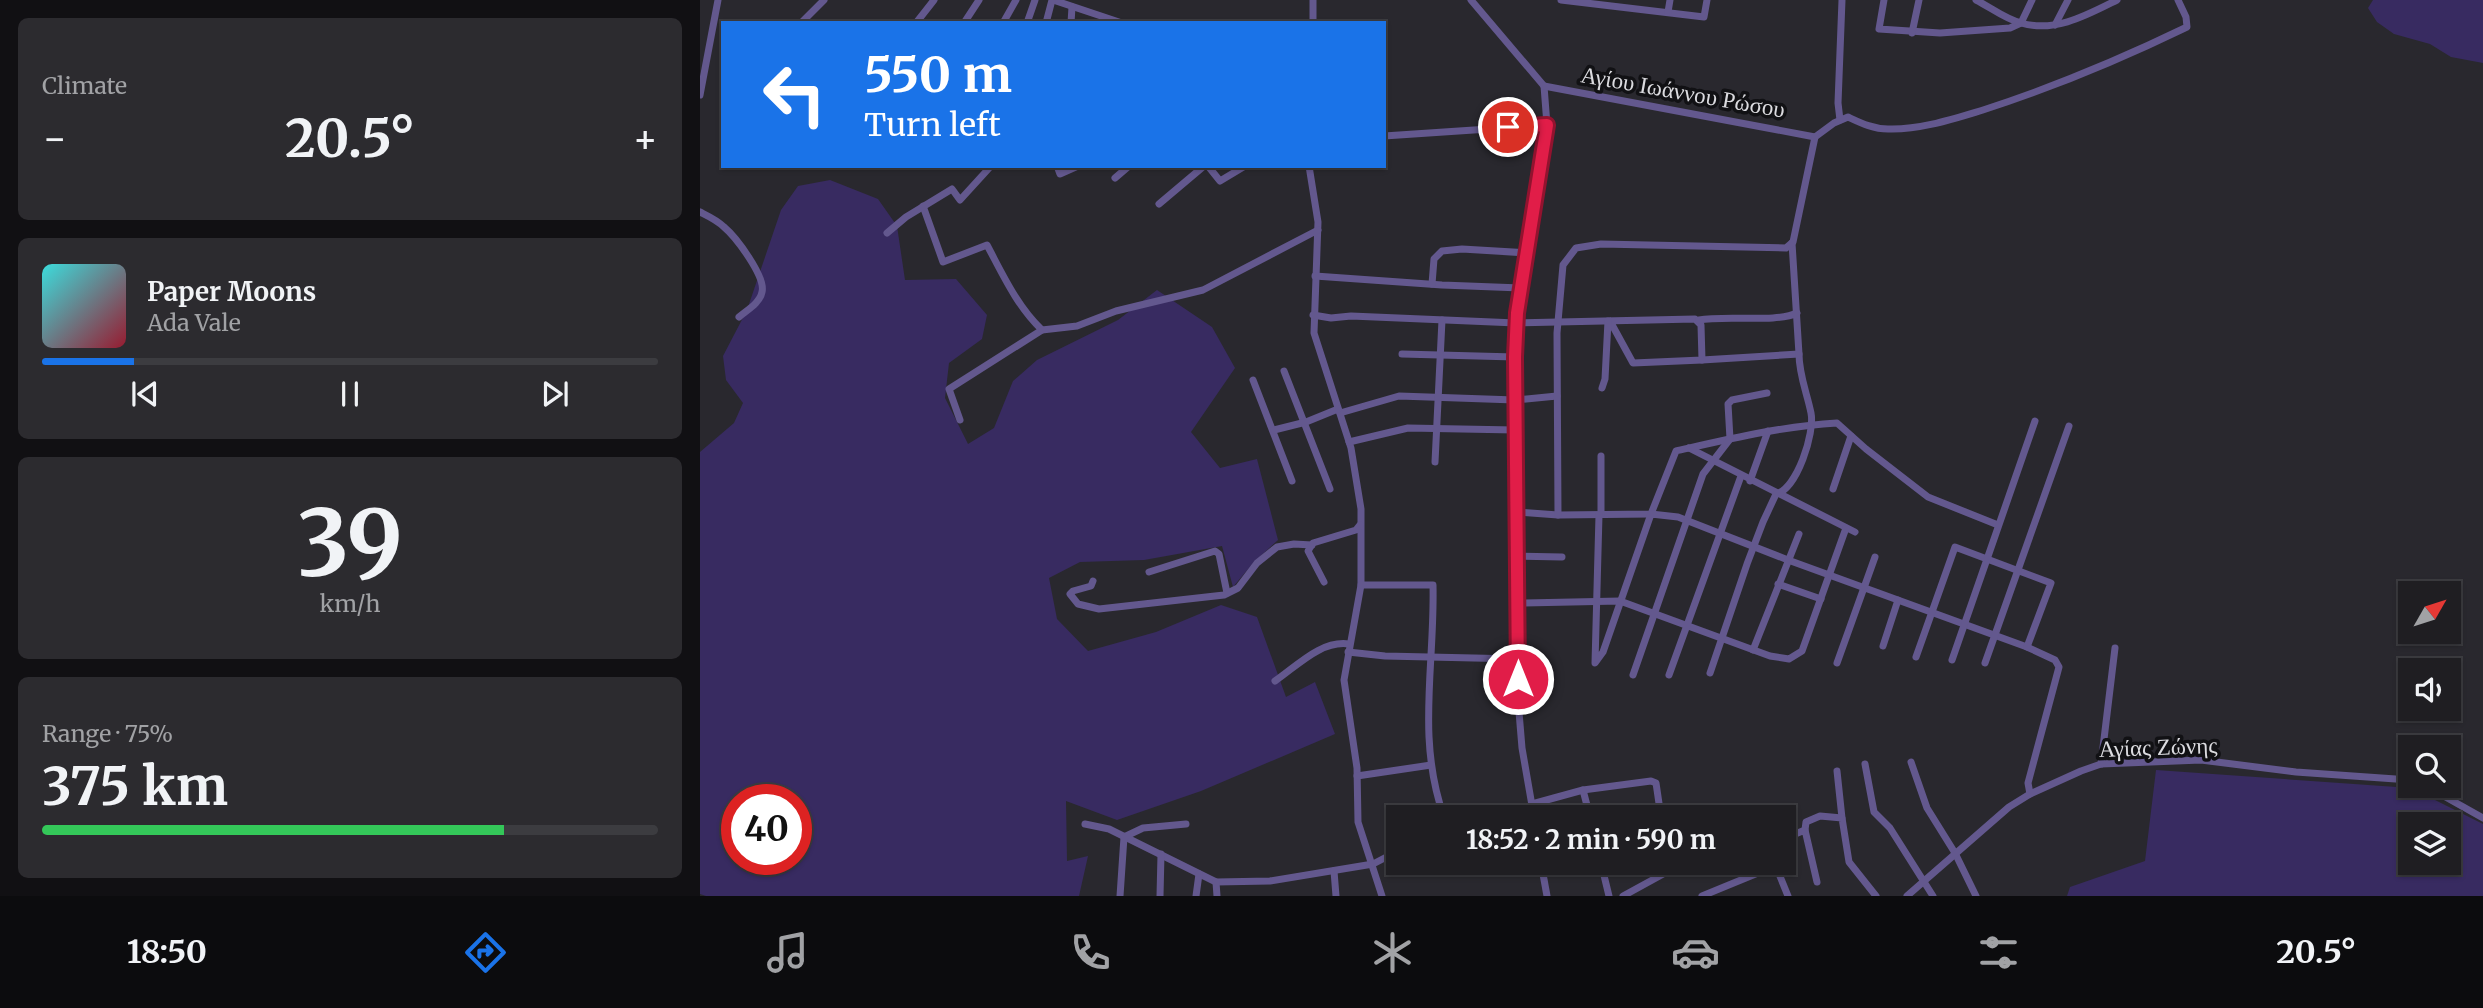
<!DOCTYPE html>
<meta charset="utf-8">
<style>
body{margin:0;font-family:Merriweather,serif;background:#2c2b2f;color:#f1f3f6;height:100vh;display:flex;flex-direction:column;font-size:26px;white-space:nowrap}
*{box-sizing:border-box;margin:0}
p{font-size:23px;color:#a1a2a5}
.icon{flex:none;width:38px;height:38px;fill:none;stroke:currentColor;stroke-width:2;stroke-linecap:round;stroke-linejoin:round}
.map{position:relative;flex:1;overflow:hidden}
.side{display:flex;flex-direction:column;gap:18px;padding:18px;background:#111013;width:700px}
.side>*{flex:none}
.guide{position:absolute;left:21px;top:21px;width:665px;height:147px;border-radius:0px;box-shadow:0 2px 5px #0004,0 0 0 2px #3c3c40;background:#1a73e8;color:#fff;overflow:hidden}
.needle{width:46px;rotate:51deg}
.controls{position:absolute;left:1698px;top:581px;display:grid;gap:14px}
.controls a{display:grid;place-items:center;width:63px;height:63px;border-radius:0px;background:#1f1e22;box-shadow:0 2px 5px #0004,0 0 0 2px #3c3c40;font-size:35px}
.speed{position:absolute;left:21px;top:784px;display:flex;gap:14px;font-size:35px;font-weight:700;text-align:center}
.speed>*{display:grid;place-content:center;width:91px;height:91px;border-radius:50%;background:#1f1e22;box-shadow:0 2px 5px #0004,0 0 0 2px #3c3c40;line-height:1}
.speed .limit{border:10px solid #d22;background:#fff;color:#111}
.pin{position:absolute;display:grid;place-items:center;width:60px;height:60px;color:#fff;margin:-30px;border:4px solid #fff;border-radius:50%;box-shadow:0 2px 7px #0007}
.me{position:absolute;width:77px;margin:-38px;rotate:0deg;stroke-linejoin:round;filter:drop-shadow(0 0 5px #0008)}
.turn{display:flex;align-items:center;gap:24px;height:147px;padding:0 28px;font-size:32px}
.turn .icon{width:91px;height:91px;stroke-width:2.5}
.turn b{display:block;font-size:49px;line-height:60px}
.big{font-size:52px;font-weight:700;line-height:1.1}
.side .card{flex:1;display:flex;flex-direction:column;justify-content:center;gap:10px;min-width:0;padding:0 24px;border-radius:10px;background:#2c2b2f}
.side .dial{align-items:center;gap:0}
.dial b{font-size:91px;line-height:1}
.song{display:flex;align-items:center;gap:21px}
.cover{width:84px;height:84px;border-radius:10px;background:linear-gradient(135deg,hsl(180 70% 55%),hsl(350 70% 35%))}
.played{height:7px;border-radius:4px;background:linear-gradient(90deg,#1a73e8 15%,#3c3c40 15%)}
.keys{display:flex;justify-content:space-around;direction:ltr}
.heat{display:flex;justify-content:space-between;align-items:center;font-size:38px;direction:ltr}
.charge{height:10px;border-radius:5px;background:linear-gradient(90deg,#34c759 75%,#3c3c40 0)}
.trip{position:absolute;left:686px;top:805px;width:410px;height:70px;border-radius:0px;background:#1f1e22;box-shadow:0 2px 5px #0004,0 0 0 2px #3c3c40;font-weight:700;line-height:70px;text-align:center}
.tabs{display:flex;height:112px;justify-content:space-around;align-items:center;background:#0c0c0e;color:#a1a2a5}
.tabs .icon{width:49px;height:49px}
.tabs .current{color:#1a73e8}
.tabs b{font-size:32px;color:#f1f3f6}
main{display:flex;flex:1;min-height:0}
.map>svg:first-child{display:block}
.green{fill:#382b61;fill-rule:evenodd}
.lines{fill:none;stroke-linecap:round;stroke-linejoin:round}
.minor{stroke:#63588e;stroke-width:7}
.route-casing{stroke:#92132f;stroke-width:18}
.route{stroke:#e11d48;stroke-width:12}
.labels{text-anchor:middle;stroke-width:7;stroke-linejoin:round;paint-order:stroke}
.street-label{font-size:23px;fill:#dbdbdf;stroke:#111114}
</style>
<main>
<section class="side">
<div class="card"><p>Climate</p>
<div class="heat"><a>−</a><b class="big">20.5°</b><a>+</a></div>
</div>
<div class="card">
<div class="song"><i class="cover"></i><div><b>Paper Moons</b><p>Ada Vale</p></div></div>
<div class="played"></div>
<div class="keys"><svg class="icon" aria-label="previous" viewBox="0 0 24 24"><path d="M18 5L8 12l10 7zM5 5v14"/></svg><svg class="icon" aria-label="pause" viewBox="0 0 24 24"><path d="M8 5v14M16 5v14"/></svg><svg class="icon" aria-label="next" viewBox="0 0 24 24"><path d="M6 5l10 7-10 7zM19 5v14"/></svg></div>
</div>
<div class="card dial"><b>39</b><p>km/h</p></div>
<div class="card"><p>Range · 75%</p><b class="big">375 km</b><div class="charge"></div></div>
</section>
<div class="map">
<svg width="1783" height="896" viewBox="0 0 1783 896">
<rect width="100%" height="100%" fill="#29282e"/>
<g class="green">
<path d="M1673,0H1783V63L1751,57L1730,44L1694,34L1677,22L1668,8Z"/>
<path d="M130,180L178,199L197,226L205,280L256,279L287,315L282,339L249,363L245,398L268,444L294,428L313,381L337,360L418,320L457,290L512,327L535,368L491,432L520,468L557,459L578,540L554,562L533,587L522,546L444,560L380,562L349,578L357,619L388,651L456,632L521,605L557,617L586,697L615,682L635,734L501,791L417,820L366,801L367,861L388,856L379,896H6L0,894V452L34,423L43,403L26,380L23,356L47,310L81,210L98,186ZM37,800H96V859H37Z"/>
<path d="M1456,770L1711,788L1783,824V896H1367L1370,887L1445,861ZM1748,824V863H1710V824Z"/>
</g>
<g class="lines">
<g class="minor">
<path d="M353,0L422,23"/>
<path d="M771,0L844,86L847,125L817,313L815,357L818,700L822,748L834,817"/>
<path d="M861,0L1004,17L1007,0"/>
<path d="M1184,0L1179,29L1240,33L1310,28L1321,23L1332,0"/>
<path d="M1276,0C1290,7 1305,19 1321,23C1355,33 1387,15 1417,0"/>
<path d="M968,12L970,0"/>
<path d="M101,23L124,0"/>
<path d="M216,23L234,0"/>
<path d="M264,23L279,0"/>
<path d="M303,23L316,0"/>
<path d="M327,23L335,0"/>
<path d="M346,23L352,0"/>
<path d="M371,23L372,7"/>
<path d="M613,23V0"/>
<path d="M1355,25L1368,0"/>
<path d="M1212,33L1219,0"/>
<path d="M844,86L1115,137"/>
<path d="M0,95L18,0"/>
<path d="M1140,120L1138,103L1142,0"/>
<path d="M684,136L847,125"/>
<path d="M357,166L360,174L378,166"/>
<path d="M508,166L520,181L545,166"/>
<path d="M609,166L618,222L614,333L651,448L661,509V585L644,680L657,768L658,822L682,896"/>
<path d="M415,178L429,166"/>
<path d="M459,204L504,166"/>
<path d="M223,206L243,262L287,245C303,275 317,306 342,330L249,389L260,420"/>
<path d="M0,212C8,216 17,220 24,227C36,237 66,277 62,292C60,303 47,310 39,317"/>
<path d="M187,233L206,217L252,189L260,200L291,166"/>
<path d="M615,276L742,285L821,288"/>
<path d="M732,284L734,259L742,251L762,249L828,253"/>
<path d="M613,315L631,318L651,316L816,323L995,319L1001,325L1002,360L933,363L910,321"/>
<path d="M999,320C1025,315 1077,323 1097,313"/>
<path d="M342,330L377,326L416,311L503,290L618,230"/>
<path d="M702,354L815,357"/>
<path d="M1002,360L1099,354L1092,243"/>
<path d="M584,371L630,489"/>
<path d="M553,380L592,481"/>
<path d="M902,388L905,379L908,321"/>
<path d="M640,413L699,396L815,400L857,396"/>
<path d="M574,430L606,422L638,409"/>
<path d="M649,442L708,428L815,430"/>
<path d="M989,448L1155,532"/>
<path d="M735,462L742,320"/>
<path d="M1050,481L1068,431"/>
<path d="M1133,489L1151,436"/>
<path d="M816,512L858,515L951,514L976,451C1029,439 1083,426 1137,423L1166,449L1228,497L1298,525"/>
<path d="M901,514V456"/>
<path d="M858,515L857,333L863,265L876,248L901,244L1086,248L1093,242L1115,137L1134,123L1148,117C1161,123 1173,129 1188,129C1220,130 1253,119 1283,110C1354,87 1421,59 1487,27L1486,17L1478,0"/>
<path d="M899,515L895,663L903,652L951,514L978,517L1088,560L1327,647L1355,660L1359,667L1328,783L1330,794"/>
<path d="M817,556L862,557"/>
<path d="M449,572L515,551L519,554L527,593"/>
<path d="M393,581L391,586L373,591L370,594L378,604L399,609L524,595L538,588L557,563L577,547L594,544L612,545"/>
<path d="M624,582L608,551L613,543L656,530L660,525"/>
<path d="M1078,584L1121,599"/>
<path d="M661,585H733C735,665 716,738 744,817"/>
<path d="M818,603L920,601L1070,656L1089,659L1102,651L1146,528"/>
<path d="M1183,646L1198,600"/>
<path d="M1053,650L1099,534"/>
<path d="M648,652L685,656L818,659"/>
<path d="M1216,657L1255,547L1351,583L1327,647"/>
<path d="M1252,660L1335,421"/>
<path d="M1137,663L1175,557"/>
<path d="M1285,663L1369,426"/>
<path d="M1010,673L1047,564L1063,522L1076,494C1097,489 1115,433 1111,413C1107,393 1099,375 1099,354"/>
<path d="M933,675L1003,474L1030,439L1028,404L1032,400L1067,393"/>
<path d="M969,675L1041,476"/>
<path d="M575,681C597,666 621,640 649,644"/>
<path d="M1211,762L1227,808L1255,853L1276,896"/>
<path d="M1165,764L1174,812L1190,828L1233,896"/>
<path d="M1401,764L1415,648"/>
<path d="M1137,771L1142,818"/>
<path d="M657,776L731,765"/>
<path d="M1726,786L1783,818"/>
<path d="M883,790L951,781L956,783L961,817"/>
<path d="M832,804L883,790L890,817"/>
<path d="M791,817L832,809"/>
<path d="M385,824L409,829L516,882L570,881L673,864L698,851"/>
<path d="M1105,830L1106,822L1120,816L1142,818L1149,862L1176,896"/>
<path d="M1083,839L1105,830L1117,882"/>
<path d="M841,863L847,896"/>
<path d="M901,863L909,896"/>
<path d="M1075,864L1088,896"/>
<path d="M634,871L636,896"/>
<path d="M516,882L517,896"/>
<path d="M420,896L424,837L443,828L486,824"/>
<path d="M460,896L461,854"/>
<path d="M496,896L499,874"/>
<path d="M923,896L965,873L967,863"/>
<path d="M1002,896L1075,866"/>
<path d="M1207,896L1309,807L1330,794L1381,771L1401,764L1501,760L1596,772L1710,780"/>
</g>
</g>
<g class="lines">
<defs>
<path id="route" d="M808,127L847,125L817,313L815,357L818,679"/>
</defs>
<use href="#route" class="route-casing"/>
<use href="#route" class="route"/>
</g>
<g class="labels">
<g class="street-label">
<text transform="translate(983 92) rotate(10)" y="8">Αγίου Ιωάννου Ρώσου</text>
<text transform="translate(1458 747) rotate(-2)" y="8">Αγίας Ζώνης</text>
</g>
</g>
</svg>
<div class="controls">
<a><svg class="needle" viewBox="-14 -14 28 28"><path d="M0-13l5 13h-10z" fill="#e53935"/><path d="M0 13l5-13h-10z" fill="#a1a2a5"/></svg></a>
<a><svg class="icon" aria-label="sound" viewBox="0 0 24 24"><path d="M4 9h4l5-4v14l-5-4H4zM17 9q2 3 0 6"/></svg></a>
<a><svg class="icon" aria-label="search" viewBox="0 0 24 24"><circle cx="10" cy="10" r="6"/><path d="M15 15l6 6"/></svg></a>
<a><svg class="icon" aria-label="layers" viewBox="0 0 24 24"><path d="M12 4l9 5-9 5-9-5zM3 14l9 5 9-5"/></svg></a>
</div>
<div class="speed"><div class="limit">40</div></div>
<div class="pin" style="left:808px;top:127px;background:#d93025"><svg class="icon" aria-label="arrive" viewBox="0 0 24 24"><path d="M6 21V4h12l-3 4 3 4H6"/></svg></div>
<svg class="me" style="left:818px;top:679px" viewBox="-20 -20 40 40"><circle r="17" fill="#e11d48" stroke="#fff" stroke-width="3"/><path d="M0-11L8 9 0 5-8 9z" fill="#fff"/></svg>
<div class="trip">18:52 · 2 min · 590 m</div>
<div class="guide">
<div class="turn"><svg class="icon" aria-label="left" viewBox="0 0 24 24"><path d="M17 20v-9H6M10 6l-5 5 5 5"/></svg><div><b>550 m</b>Turn left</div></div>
</div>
</div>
</main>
<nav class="tabs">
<b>18:50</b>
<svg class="icon current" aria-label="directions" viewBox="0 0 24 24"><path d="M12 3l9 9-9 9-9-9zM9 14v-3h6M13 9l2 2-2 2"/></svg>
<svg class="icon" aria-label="music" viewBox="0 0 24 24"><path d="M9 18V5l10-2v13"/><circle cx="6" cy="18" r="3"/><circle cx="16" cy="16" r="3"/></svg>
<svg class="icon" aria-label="phone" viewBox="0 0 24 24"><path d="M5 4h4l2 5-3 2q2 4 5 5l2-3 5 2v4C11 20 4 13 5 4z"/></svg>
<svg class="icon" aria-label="climate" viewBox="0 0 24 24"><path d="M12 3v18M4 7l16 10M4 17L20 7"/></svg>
<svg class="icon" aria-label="car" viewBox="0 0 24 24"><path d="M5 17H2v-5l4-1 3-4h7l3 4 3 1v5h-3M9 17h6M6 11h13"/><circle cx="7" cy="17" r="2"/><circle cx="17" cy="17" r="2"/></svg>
<svg class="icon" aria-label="filters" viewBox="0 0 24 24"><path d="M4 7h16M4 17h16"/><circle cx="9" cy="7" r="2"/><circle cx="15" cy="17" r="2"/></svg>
<b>20.5°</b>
</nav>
